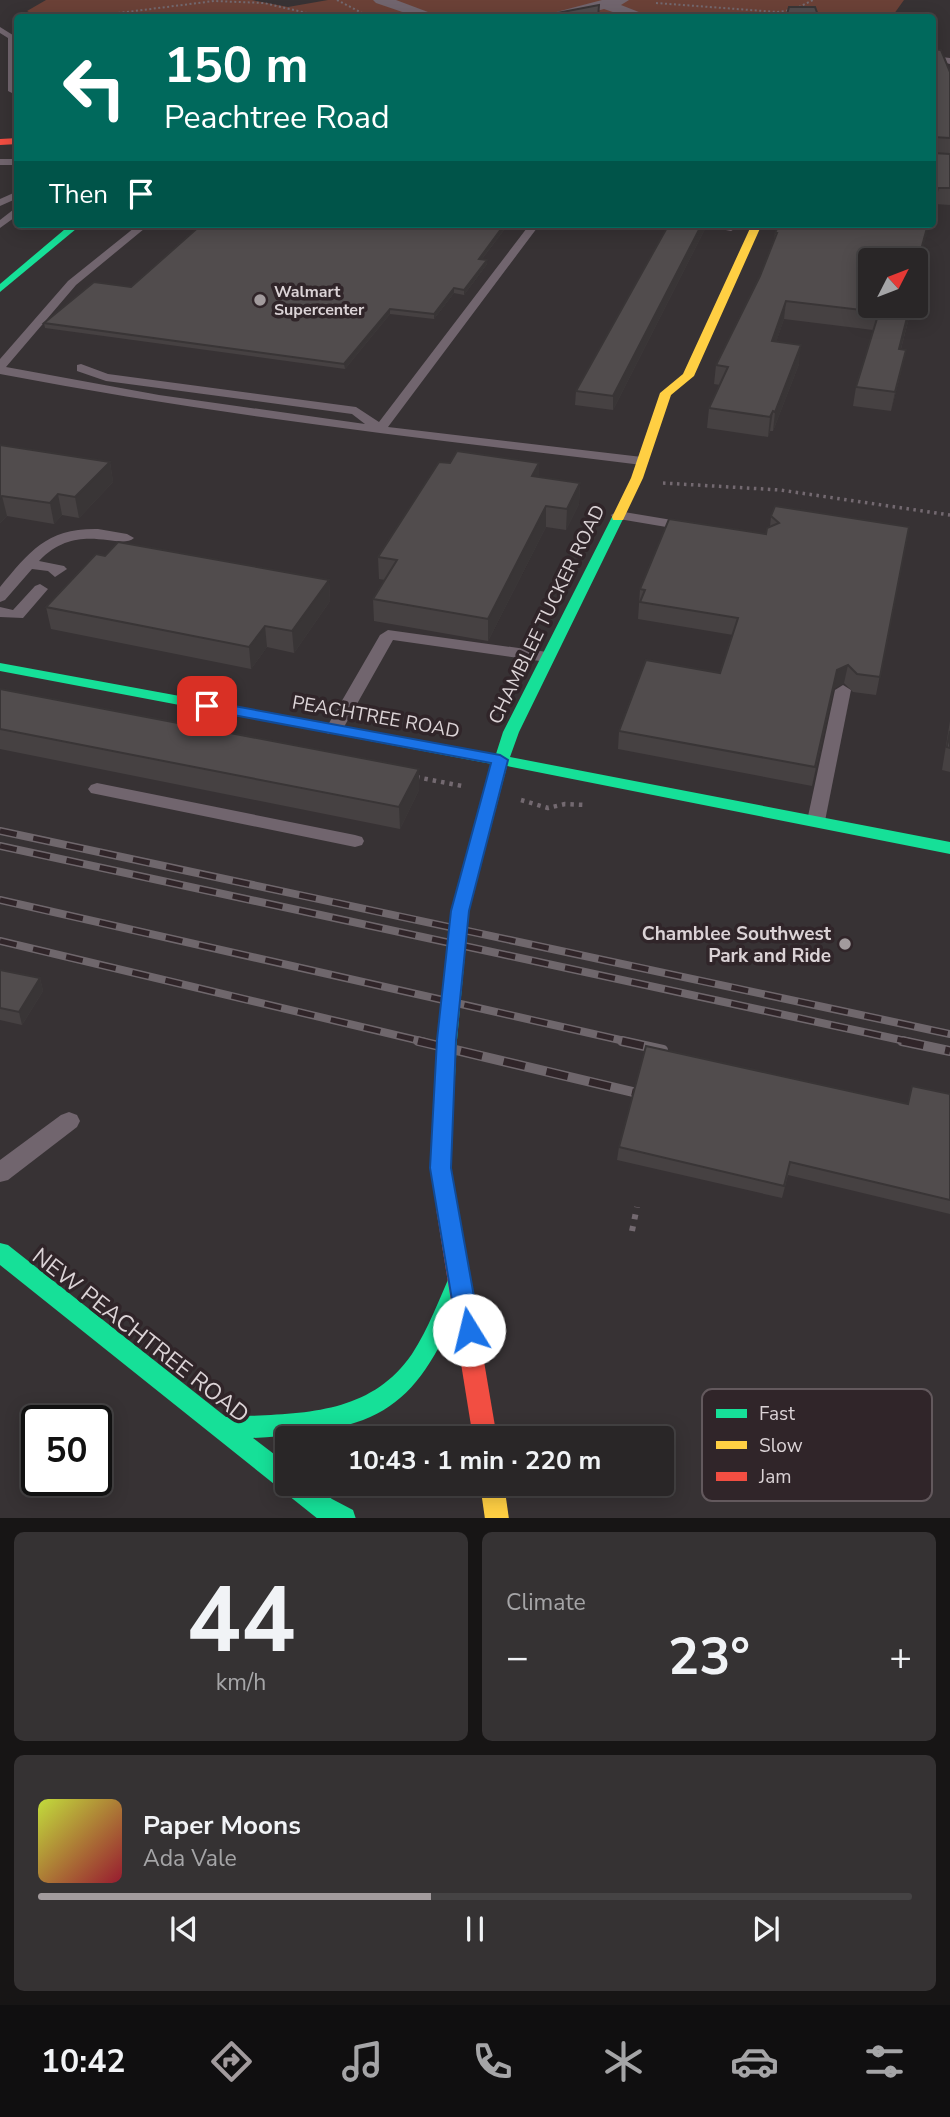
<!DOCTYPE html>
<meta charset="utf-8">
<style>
body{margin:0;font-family:"Nunito Sans",sans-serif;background:#353233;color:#f1f3f6;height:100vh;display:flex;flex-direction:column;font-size:26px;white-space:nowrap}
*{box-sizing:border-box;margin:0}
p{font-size:23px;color:#a5a5a7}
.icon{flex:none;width:38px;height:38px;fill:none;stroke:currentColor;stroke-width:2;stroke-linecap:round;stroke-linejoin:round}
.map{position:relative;height:1518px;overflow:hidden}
.drawer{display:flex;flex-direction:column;gap:14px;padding:14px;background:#171515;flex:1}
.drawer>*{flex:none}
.top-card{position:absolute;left:14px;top:14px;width:922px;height:214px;border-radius:7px;box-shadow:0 4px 18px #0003,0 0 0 2px #454344;background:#00695c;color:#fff;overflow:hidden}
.needle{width:46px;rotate:48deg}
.controls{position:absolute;left:858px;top:248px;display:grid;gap:14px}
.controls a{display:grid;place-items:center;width:70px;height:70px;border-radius:7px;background:#292627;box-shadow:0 4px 18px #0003,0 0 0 2px #454344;font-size:35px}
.speed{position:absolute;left:21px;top:1405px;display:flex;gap:14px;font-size:35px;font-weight:700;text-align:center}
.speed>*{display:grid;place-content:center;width:91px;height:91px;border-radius:50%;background:#292627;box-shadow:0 4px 18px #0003,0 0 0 2px #454344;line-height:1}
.speed .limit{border:4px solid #111;border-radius:10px;background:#fff;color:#111}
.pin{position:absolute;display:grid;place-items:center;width:60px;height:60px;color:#fff;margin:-30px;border-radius:14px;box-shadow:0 4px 10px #0006}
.me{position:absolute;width:77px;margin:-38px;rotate:351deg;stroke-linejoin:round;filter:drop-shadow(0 0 5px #0008)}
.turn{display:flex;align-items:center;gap:24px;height:147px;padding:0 35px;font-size:32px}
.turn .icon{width:91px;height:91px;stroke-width:2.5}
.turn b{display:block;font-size:49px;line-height:60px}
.then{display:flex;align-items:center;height:66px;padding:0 35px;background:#0003;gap:14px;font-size:26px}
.big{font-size:52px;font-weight:700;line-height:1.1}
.drawer .tile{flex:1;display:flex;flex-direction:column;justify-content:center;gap:10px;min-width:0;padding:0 24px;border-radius:10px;background:#353233}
.drawer .dial{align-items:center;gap:0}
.dial b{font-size:91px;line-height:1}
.song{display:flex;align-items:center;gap:21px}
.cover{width:84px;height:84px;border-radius:10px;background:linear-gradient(135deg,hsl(70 70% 55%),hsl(350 70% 35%))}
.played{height:7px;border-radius:4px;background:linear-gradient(90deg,#a29b9d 45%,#454344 45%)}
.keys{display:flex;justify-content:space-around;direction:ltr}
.heat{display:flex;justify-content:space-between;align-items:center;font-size:38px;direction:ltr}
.drawer .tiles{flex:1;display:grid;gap:14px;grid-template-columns:1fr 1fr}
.tile:last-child{grid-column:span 2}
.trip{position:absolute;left:275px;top:1426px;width:399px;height:70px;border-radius:7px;background:#292627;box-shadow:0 4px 18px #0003,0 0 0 2px #454344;font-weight:700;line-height:70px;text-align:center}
.menu{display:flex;height:112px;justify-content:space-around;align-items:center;background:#100f10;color:#a5a5a7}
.menu .icon{width:49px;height:49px}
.menu .selected{color:#a29b9d}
.menu b{font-size:32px;color:#f1f3f6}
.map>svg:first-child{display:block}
.green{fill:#6b4137}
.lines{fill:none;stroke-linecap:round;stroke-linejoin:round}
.path-far3{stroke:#736970;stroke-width:2;stroke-dasharray:2 2.5;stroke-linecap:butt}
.path-far2{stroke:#736970;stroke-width:3.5;stroke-dasharray:2.5 4.5;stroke-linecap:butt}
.path-far1{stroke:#736970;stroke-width:4.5;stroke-dasharray:3.5 5;stroke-linecap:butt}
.path{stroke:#736970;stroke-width:6;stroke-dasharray:5 7;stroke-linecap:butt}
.lane{fill:#71656e;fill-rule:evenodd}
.street{fill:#71656e;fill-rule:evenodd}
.fast{fill:#16e098;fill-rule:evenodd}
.slow{fill:#ffcf43;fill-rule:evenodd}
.jam{fill:#f24e42;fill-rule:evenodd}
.rail-far1-casing{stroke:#6f676c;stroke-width:8}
.rail-casing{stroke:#6f676c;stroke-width:10}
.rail-far1{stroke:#302529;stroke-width:5;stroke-dasharray:17;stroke-linecap:butt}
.rail{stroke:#302529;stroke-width:7;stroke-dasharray:22;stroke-linecap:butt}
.wall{fill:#464142}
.shaded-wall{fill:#393536}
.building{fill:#514c4d;stroke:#393536;stroke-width:2}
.route{fill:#1a73e8;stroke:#114b97;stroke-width:2}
.poi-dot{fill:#a29b9d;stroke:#302529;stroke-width:2.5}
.labels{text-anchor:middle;stroke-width:7;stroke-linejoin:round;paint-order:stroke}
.far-poi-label{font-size:16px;font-weight:bold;fill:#dbd3d6;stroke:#302529;text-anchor:start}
.street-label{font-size:19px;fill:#dbd3d6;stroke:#302529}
.poi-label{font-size:19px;font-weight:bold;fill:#dbd3d6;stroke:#302529;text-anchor:end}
.near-street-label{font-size:23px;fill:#dbd3d6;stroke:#302529}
.key{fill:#302529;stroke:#63595d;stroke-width:2}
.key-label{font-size:19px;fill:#dbd3d6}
</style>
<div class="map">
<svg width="950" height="1519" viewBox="0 0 950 1519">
<rect width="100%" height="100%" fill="#373234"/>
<path class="green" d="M46,0H252L288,7L328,0H904L891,18H39L27,11Z"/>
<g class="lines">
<g class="path-far3">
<path d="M337,0L366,15"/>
<path d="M656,3L777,12L793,10L813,0"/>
<path d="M116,18L111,14L214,1L264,3L311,14L314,18"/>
</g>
<path class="path-far2" d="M663,483L780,490L950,515"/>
<g class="path-far1">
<path d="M416,777L462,786"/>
<path d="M521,800L548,808L565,804L585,805"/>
</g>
<path class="path" d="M632,1231L637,1207"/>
<g class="lane">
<path d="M0,27L16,37L18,96L8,91V38L0,33Z"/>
<path d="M933,56L950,58V64L933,60Z"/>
<rect x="0" y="159" width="18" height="6"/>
<path d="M18,191V198L0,206V199Z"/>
<path d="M18,206V215L0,228V220Z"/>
<path d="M139,224H150L76,285L6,367L159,395L365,424L352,414L106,381L77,371V365L81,364L108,374L356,407L379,422L530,224H540L388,427L642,457L649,461L642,465C427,439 213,415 0,374V359L68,281Z"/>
<path d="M695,224H724L736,228L731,231Z"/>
<path d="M618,511L690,523L697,527L690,531L613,518L611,515Z"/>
<path d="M98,529L127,534L134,538C119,551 78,520 39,561L64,566L67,569L55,577L48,571L32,569L5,600L0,602V587C30,551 47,528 98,529Z"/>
<path d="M40,584L48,589L23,618L0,617V607L13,610L35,586Z"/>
<path d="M388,630L547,652L555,657L547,662L393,640L340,734H328L325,730L380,635Z"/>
<path d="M843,685L851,690L825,821L816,827L807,821L835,690Z"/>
<path d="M97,783L355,835L362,837L364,841L362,845L355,847L91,793L88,789L91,785Z"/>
<path d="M69,1112L77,1115L80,1121L77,1127L8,1180L0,1182V1160L61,1115Z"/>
</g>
<g class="street">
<path d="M373,0H396L444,18H420L376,3Z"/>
<path d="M629,0L621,5L654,18H630L604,9L570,18H543L545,15L602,0Z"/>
</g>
<g class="fast">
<path d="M71,224H82L0,292V284Z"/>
<path d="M618,513L624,517L519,732L510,757L950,842V854L507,766L469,911L457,1040L450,1168L458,1208L454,1214L447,1217L440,1214L430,1168L437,1040L451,911L492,764L0,671V663L496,754L503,732L612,517Z"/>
<path d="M0,1243L8,1245L226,1417C296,1413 368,1418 412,1354C429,1328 439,1299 452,1271L460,1268L468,1271L471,1278C418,1404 394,1430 253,1438L287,1464V1484H312L332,1499L353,1510L356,1519H318L0,1265Z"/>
</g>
<g class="slow">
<path d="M752,224H762L694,376L671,395L643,478L623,520H613L612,517L631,478L660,393L683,374Z"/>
<path d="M480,1484H504L509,1519H485Z"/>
</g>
<g class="jam">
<path d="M18,138V144L0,145V139Z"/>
<path d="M447,1199L454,1202L458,1208L497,1438H473L436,1208L440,1202Z"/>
</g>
<defs>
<g id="rail-far1">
<path d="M0,831L950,1034"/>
<path d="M0,846L910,1042"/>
<path d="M0,900L629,1042"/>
<path d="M0,941L425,1042"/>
</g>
<g id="rail">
<path d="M418,1041L654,1097"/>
<path d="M622,1041L663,1050"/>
<path d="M902,1041L950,1051"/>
</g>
</defs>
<use href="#rail-far1" class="rail-far1-casing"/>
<use href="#rail" class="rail-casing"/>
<use href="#rail-far1" class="rail-far1"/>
<use href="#rail" class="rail"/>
</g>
<g class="wall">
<path d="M933,49L950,72V205L935,204L933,214Z"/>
<path d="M504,225V230L482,259L487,264L464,295L454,293L434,319L390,314L345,369L45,328L44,323L131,287Z"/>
<path d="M705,229L613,410L575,405L576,391Z"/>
<path d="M775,233L870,261L912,306L901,349L902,368L891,411L853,406L856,387L873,330L784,319L776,342L799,364L773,431H770L768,437L707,428L709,408L720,385L714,384L716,365L760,276L774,241Z"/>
<path d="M0,445L110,462L113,482L79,518L62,515L54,524L7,516L0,523Z"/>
<path d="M450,463H539V477L580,483L579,504L566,530L546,527L488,641L374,621L373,599L385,580L379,579L378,557Z"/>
<path d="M771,516L909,527L876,695L853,692L844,683L834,688L812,786L618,749L619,731L720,673L733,635L638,619L640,589L766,534L770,527Z"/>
<path d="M105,556L329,580L330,601L294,653L267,647L251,669L51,629L46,607Z"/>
<path d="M0,689L419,790L400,829L0,749Z"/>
<path d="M950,721V772L942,770Z"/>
<path d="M0,970L40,978L43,991L22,1025L0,1020Z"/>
<path d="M950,1094V1214L788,1175L782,1198L617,1160L619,1147L907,1104Z"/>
</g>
<g class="shaded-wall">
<path d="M702,224H706L705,229L613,410V396Z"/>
<path d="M928,224H930L915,278V272Z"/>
<path d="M504,225V230L479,263V259Z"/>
<path d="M487,260V264L464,295V290Z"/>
<path d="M454,288V293L434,319V314Z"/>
<path d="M786,301L784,319L770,360L772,341Z"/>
<path d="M910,306H912L896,368L899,349Z"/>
<path d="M390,309V314L345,369L344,364Z"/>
<path d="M801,345L799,364L773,431L775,412Z"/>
<path d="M906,350L902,368L891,411L895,392Z"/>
<path d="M773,411L770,431L768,437L770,417Z"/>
<path d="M110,462L113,482L79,518L75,497Z"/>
<path d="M539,463V484L532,476Z"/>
<path d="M580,483L579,504L566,530L567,509Z"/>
<path d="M58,494L62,515L54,524L50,503Z"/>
<path d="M2,496L7,516L0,523V498Z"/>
<path d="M546,506V527L488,641V619Z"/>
<path d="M329,580L330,601L294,653L292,631Z"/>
<path d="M265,626L267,647L251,669L249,647Z"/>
<path d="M848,665L844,683L834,688L812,786L837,670Z"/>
<path d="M419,769V790L400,829L399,807Z"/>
<path d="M40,978L43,991L22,1025L19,1012Z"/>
</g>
<g class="building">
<path d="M599,5L598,18H531Z"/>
<path d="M789,7H815L819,18H786Z"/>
<path d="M933,49L941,50L950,72V138L934,137V153L950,154V188H938L933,208Z"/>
<path d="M202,224H495L504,225L479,259L487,260L464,290L454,288L434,314L390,309L344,364L44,323L94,282L131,287Z"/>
<path d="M669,224H702L613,396L576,391Z"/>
<path d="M779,224H928L915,272V261H870V306H910L899,349L906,350L895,392L856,387L879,312L786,301L772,341L801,345L775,412L773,411L770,417L709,408L728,367L716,365L760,276L777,233H775Z"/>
<path d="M0,445L110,462L75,497L58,494L50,503L2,496L0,498Z"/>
<path d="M457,451L539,463L532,476L580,483L567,509L546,506L488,619L373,599L397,560L378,557L439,462L450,463Z"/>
<path d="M775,506L909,527L880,677L857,674L848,665L837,670L815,767L619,731L646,660L720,673L738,618L640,602L645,590L640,589L669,519L766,534L767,528L779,523L771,516Z"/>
<path d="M118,542L329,580L292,631L265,626L249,647L46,607L96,554L105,556Z"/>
<path d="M0,689L419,769L399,807L0,729Z"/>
<path d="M950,731V748L947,747Z"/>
<path d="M0,970L40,978L19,1012L0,1008Z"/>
<path d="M646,1046L908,1104L912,1086L950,1094V1200L790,1162L784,1186L619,1147Z"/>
</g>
<path class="route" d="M207,701L500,755L508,760L469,911L456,1040L451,1168L480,1330L477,1338L469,1341L461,1338L457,1330L430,1168L437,1040L451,911L491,763L201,709L199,706Z"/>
<g class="poi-dot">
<circle cx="260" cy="300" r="7"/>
<circle cx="845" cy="944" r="7"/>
</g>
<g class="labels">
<g class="far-poi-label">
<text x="274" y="297">Walmart<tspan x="274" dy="18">Supercenter</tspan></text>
</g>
<g class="street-label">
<text transform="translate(546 614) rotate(-64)" y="7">CHAMBLEE TUCKER ROAD</text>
<text transform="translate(376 716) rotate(10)" y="7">PEACHTREE ROAD</text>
</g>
<g class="poi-label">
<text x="831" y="940">Chamblee Southwest<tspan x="831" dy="22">Park and Ride</tspan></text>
</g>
<g class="near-street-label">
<text transform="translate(141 1335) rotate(38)" y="8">NEW PEACHTREE ROAD</text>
</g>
</g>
<rect x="702" y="1389" width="230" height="112" rx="10" class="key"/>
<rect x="716" y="1409" width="31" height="9" fill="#16e098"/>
<rect x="716" y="1441" width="31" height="8" fill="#ffcf43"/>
<rect x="716" y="1472" width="31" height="9" fill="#f24e42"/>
<g class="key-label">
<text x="759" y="1420">Fast</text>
<text x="759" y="1452">Slow</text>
<text x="759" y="1483">Jam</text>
</g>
</svg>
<div class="controls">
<a><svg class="needle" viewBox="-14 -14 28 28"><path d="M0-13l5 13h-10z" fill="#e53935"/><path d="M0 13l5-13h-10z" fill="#a5a5a7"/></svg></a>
</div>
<div class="speed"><div class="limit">50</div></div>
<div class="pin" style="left:207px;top:706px;background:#d93025"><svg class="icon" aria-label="arrive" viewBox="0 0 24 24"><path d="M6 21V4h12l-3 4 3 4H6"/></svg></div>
<svg class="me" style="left:469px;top:1330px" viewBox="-20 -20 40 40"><circle r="19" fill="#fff"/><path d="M0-13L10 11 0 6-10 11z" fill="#1a73e8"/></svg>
<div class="trip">10:43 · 1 min · 220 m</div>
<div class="top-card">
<div class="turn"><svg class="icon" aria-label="left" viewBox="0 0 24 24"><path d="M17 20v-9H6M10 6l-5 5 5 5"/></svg><div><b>150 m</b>Peachtree Road</div></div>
<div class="then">Then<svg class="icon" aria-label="arrive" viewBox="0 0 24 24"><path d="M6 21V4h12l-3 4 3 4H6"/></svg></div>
</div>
</div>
<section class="drawer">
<div class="tiles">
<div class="tile dial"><b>44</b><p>km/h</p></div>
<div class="tile"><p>Climate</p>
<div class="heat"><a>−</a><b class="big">23°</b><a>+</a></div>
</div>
<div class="tile">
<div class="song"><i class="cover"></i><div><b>Paper Moons</b><p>Ada Vale</p></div></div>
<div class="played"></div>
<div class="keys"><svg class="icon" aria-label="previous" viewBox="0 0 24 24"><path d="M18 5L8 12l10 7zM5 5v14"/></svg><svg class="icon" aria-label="pause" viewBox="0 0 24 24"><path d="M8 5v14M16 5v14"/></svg><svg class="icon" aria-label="next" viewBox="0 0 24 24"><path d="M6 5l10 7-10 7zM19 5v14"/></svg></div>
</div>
</div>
</section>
<nav class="menu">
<b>10:42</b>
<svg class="icon selected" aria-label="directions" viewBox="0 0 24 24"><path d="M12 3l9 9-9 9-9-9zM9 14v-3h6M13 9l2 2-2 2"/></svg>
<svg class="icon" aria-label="music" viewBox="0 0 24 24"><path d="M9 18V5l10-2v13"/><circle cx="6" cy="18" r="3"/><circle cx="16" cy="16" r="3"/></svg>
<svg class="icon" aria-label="phone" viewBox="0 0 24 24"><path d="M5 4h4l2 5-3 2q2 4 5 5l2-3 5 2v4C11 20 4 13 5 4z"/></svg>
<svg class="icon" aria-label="climate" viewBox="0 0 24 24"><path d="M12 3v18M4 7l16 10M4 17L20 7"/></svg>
<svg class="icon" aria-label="car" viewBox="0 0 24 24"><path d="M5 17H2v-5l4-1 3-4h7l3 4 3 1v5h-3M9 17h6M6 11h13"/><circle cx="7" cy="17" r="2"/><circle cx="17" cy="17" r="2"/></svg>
<svg class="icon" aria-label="filters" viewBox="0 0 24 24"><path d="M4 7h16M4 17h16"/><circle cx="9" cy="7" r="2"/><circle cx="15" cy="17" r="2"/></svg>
</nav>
